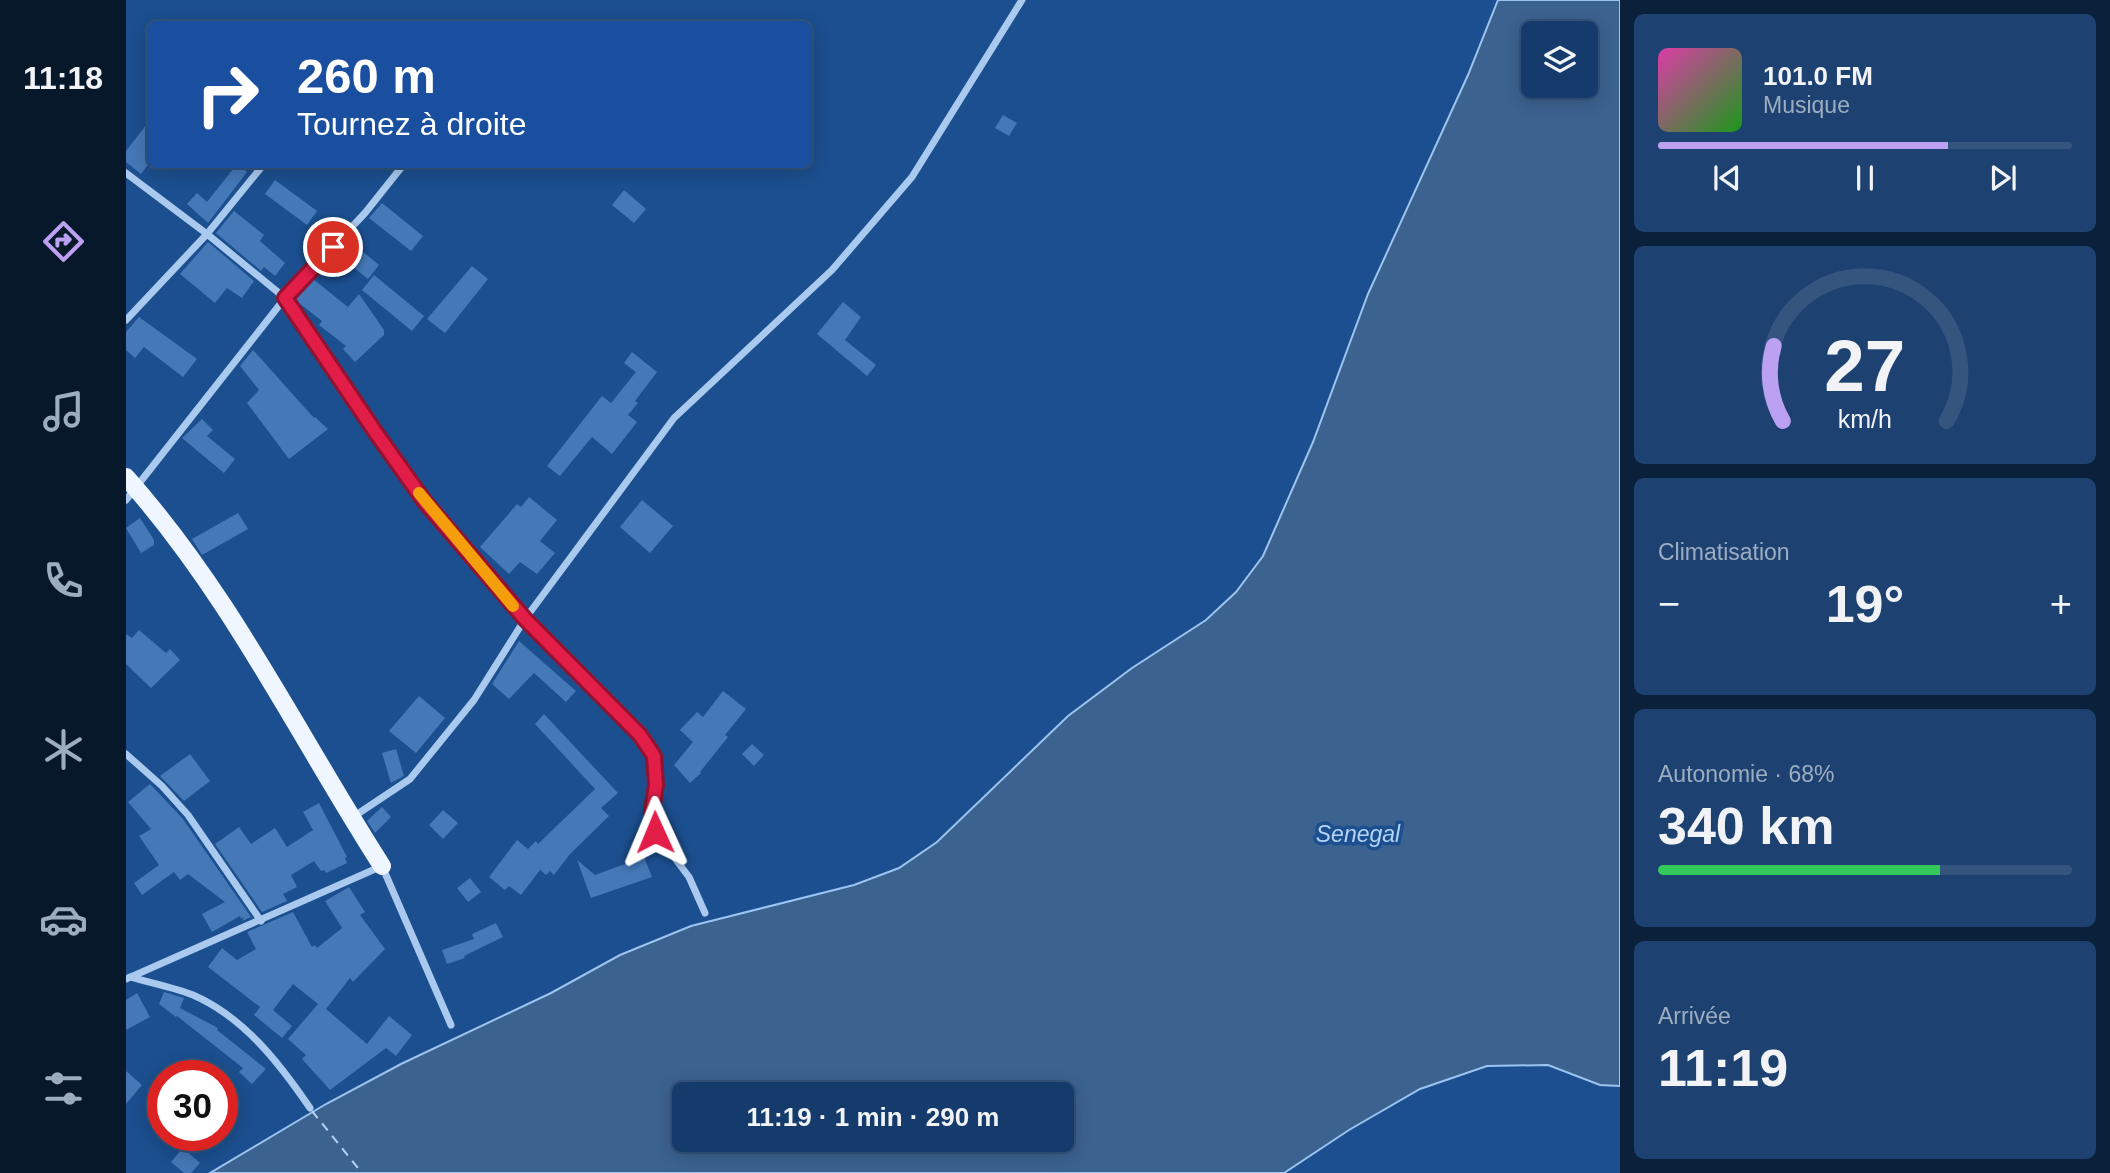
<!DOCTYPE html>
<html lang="fr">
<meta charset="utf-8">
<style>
body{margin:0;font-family:Arial,sans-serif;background:#1d4271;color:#f1f3f6;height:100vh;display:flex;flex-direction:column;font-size:26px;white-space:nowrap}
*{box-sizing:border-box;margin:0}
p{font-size:23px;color:#9dadc1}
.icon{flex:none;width:38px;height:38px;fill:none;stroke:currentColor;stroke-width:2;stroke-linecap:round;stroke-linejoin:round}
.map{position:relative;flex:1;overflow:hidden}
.panel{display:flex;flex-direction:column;gap:14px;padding:14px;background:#0b203b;width:490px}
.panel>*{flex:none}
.guide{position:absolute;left:21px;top:21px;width:665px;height:147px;border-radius:10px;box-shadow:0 4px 18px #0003,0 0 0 2px #33557e;background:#1a4fa0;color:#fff;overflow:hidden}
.fabs{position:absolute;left:1395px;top:21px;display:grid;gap:14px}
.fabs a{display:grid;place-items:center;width:77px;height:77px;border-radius:10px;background:#143b6b;box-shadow:0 4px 18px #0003,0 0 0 2px #33557e;font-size:35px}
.speed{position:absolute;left:21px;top:1060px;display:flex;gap:14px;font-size:35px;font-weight:700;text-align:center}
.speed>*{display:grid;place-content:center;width:91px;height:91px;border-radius:50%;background:#143b6b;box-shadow:0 4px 18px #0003,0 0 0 2px #33557e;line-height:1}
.speed .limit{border:10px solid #d22;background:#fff;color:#111}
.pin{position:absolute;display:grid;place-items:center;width:60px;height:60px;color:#fff;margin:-30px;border:4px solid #fff;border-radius:50%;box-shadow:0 2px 7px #0007}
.me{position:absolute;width:77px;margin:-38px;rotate:359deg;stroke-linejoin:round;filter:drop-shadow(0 0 5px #0008)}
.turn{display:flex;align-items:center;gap:24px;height:147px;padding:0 35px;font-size:32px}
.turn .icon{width:91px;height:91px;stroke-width:2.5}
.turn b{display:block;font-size:49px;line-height:60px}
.big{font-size:52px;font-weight:800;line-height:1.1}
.panel .widget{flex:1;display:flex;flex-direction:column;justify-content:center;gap:10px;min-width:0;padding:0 24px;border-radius:10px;background:#1d4271}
.panel .dial{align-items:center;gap:0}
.dial svg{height:182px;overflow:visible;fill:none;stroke:#33557e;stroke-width:7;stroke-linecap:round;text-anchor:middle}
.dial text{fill:#f1f3f6;stroke:none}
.song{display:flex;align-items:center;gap:21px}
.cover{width:84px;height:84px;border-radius:10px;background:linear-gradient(135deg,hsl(320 70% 55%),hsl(120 70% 35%))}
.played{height:7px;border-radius:4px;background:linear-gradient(90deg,#bca0f2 70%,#33557e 70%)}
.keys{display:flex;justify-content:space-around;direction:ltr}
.heat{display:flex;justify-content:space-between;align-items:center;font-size:38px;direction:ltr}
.charge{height:10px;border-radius:5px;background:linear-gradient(90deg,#34c759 68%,#33557e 0)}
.trip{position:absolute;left:546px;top:1082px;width:402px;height:70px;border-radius:10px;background:#143b6b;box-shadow:0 4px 18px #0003,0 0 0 2px #33557e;font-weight:800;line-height:70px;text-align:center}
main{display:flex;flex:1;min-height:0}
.dock{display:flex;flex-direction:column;width:126px;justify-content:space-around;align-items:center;background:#08182b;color:#9dadc1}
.dock .icon{width:49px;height:49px}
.dock .current{color:#bca0f2}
.dock b{font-size:32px;color:#f1f3f6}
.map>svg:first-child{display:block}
.water{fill:#3c6290;stroke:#9cc4f0;stroke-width:2;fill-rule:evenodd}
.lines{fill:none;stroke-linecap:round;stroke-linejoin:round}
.ferry{stroke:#b5d3f5;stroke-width:2;stroke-dasharray:9 7;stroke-linecap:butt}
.building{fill:#4478b7}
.street{stroke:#a9c9ee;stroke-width:7}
.primary{stroke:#f0f6ff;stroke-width:18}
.route-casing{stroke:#92132f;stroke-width:18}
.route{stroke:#e11d48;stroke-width:12}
.slow{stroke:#f59e0b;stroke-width:12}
.labels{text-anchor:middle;stroke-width:7;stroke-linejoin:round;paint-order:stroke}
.water-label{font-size:23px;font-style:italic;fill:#b5d3f5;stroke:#1b4f8f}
</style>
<main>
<nav class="dock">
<b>11:18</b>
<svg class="icon current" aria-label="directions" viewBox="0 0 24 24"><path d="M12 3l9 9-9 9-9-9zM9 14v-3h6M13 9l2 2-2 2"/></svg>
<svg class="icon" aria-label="music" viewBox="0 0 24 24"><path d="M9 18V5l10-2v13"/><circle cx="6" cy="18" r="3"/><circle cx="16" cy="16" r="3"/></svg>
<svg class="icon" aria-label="phone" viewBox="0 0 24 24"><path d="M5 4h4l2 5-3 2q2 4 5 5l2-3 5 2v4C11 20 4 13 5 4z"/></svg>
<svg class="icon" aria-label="climate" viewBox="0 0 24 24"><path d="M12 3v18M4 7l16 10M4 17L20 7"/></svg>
<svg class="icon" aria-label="car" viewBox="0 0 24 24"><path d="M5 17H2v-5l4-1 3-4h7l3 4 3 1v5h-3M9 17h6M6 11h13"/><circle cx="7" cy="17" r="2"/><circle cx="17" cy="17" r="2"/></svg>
<svg class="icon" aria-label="filters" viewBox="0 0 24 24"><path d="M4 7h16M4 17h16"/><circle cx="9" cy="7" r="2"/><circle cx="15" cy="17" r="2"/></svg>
</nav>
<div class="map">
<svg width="1494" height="1173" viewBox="0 0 1494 1173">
<rect width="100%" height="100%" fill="#1b4f8f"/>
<path class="water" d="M1372,0H1494V1086L1474,1085L1422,1065L1361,1066L1294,1089L1223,1130L1158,1173H84L200,1104L275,1064L425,993L494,955L565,926L728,885L773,868L811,842L942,716L1006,668L1080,620L1110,592L1137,556L1187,442L1242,294L1342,75ZM1407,33H1460V86H1407ZM558,1094H936V1139H558Z"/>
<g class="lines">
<path class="ferry" d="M186,1111L236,1173"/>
</g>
<g class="building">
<path d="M877,115L891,123L883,136L869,128Z"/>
<path d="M24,120V162L15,174L0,162V151Z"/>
<path d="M111,164L121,172L82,223L61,204L71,193L81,202Z"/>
<path d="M149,180L191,211L181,225L139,194Z"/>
<path d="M498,190L520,209L508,223L486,205Z"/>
<path d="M256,203L297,236L285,251L243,218Z"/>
<path d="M108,211L138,235L134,241L159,263L149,276L138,267L135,271L90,233Z"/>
<path d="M82,242L128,281L116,298L101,288L89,303L54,274Z"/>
<path d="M227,244L253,265L242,279L216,258Z"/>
<path d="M346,266L362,279L319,333L301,319Z"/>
<path d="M248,275L298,316L286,331L236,290Z"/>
<path d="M187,279L222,307L233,294L258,330V335L229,362L217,349L220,346L193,325L196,321L169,300Z"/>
<path d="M717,302L735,317L719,340L750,365L741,376L691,334Z"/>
<path d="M13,317L71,359L57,377L18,347L9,358L0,350V332Z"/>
<path d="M127,350L188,418L189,417L202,429L163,459L121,403L133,390L114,366Z"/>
<path d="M506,352L531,372L509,401L512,403L502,415L511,422L486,454L466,437L434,476L421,466L476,396L485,403L510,372L498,363Z"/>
<path d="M76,419L87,430L81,436L109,459L98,473L56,438Z"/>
<path d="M403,497L431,520L414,541L429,553L411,574L394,562L383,574L354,547L391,504L395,507Z"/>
<path d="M516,500L547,526L524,553L494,527Z"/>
<path d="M112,513L122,529L76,555L66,539Z"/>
<path d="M14,518L28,540V545L15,553L0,528Z"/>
<path d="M13,630L40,653L44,649L54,660L25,688L0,664V634L6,638Z"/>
<path d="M393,641L450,691L440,702L408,673L383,699L366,684Z"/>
<path d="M597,691L620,709L599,735L602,737L574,772L575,773L564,783L548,765L567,742L554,730L571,712L577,717Z"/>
<path d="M293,696L319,718L290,753L263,731Z"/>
<path d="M418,714L492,793L475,808L483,816L444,854L428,875L424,871L420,875L414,870L395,895L383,886L379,890L363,877L391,840L402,849L410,841L412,844L469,789L409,724Z"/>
<path d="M626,744L638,755L628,766L616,754Z"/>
<path d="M270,749L278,776L265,783L256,753Z"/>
<path d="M64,754L84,781L58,801L34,776Z"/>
<path d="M24,784L57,819L125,917L116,921L118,917L115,919L114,916L86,932L76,914L99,902L62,874L54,880L48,872L16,895L8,883L33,865L13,836L25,829L2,802Z"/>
<path d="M193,803L221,857L219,858L221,863L200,873L198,870L195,871L188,861L165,875L171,887L157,894L161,901L136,912L89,844L113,827L125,844L149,828L161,847L187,830L177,812Z"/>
<path d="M256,807L265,817L249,833L241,821Z"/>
<path d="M317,810L332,823L317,839L303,825Z"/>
<path d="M518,857L526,877L465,898L451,860L469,875Z"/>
<path d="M344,878L355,892L342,902L331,888Z"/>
<path d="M223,887L239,912L234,915L259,949L227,982L224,978L200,1009L241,1044L263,1016L286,1035L270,1056L260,1048L204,1090L176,1059L180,1055L162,1039L192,1004L167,984L147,1010L166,1026L156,1038L128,1015L134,1007L82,967L96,948L111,960L130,949L121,932L167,912L186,947L189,945L191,948L216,928L199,901Z"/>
<path d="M370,923L377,937L338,956L339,958L321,964L316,950L348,939L346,934Z"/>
<path d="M38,992L58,998L54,1008L92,1028L91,1030L140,1069L126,1084L113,1072L117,1068L51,1016L50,1017L33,1004Z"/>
<path d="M11,993L24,1017L0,1030V1000Z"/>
<path d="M0,1071L16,1085L0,1104Z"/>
<path d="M57,1148L74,1163L65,1173H58L45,1162Z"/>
</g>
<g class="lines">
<g class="street">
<path d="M241,24H242"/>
<path d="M0,173L81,234L159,298L249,433L299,502L399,619L514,735L528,756L530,785L526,811L529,832L563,877L579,913"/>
<path d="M0,320L81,234L138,164"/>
<path d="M0,500L159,298L239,213L278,164"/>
<path d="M0,754L36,786L62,815L135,921"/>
<path d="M227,817L284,779L348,700L399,619L548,418L706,270L786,177L896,0"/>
<path d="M4,977C25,983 47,987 67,995C118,1017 154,1064 184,1108"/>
<path d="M0,979L256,866L325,1025"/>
</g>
<path class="primary" d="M0,477C105,595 172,735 256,866"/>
</g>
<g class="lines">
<defs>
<path id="route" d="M207,247L159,298L250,433L299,502L399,619L514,735L528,756L530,785L526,811L529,832"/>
</defs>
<use href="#route" class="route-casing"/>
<use href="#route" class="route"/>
<path class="slow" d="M293,493L387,606"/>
</g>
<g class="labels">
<g class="water-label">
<text x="1232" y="842">Senegal</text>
</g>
</g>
</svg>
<div class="fabs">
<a><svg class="icon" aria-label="layers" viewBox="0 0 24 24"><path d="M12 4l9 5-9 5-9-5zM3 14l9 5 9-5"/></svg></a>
</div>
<div class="speed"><div class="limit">30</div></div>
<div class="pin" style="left:207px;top:247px;background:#d93025"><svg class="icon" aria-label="arrive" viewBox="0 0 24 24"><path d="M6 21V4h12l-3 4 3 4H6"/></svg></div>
<svg class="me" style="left:529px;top:832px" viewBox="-20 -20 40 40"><path d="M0-17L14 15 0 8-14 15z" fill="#e11d48" stroke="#fff" stroke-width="4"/></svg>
<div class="trip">11:19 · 1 min · 290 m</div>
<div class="guide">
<div class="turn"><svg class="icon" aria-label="right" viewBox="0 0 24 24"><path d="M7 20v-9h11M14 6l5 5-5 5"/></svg><div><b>260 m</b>Tournez à droite</div></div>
</div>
</div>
<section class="panel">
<div class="widget">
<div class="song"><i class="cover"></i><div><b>101.0 FM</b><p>Musique</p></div></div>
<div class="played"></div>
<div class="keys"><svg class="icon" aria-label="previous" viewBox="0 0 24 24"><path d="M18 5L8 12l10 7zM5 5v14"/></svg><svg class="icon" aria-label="pause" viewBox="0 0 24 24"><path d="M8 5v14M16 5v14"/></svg><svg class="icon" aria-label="next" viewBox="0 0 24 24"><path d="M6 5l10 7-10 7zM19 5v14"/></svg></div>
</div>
<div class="widget dial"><svg viewBox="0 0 100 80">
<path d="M14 69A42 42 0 1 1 86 69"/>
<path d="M14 69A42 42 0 0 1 10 36" stroke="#bca0f2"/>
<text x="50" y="56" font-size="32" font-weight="700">27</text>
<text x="50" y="72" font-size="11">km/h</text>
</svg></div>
<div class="widget"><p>Climatisation</p>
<div class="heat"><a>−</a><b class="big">19°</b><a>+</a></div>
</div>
<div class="widget"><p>Autonomie · 68%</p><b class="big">340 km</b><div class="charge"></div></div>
<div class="widget"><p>Arrivée</p><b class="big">11:19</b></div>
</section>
</main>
